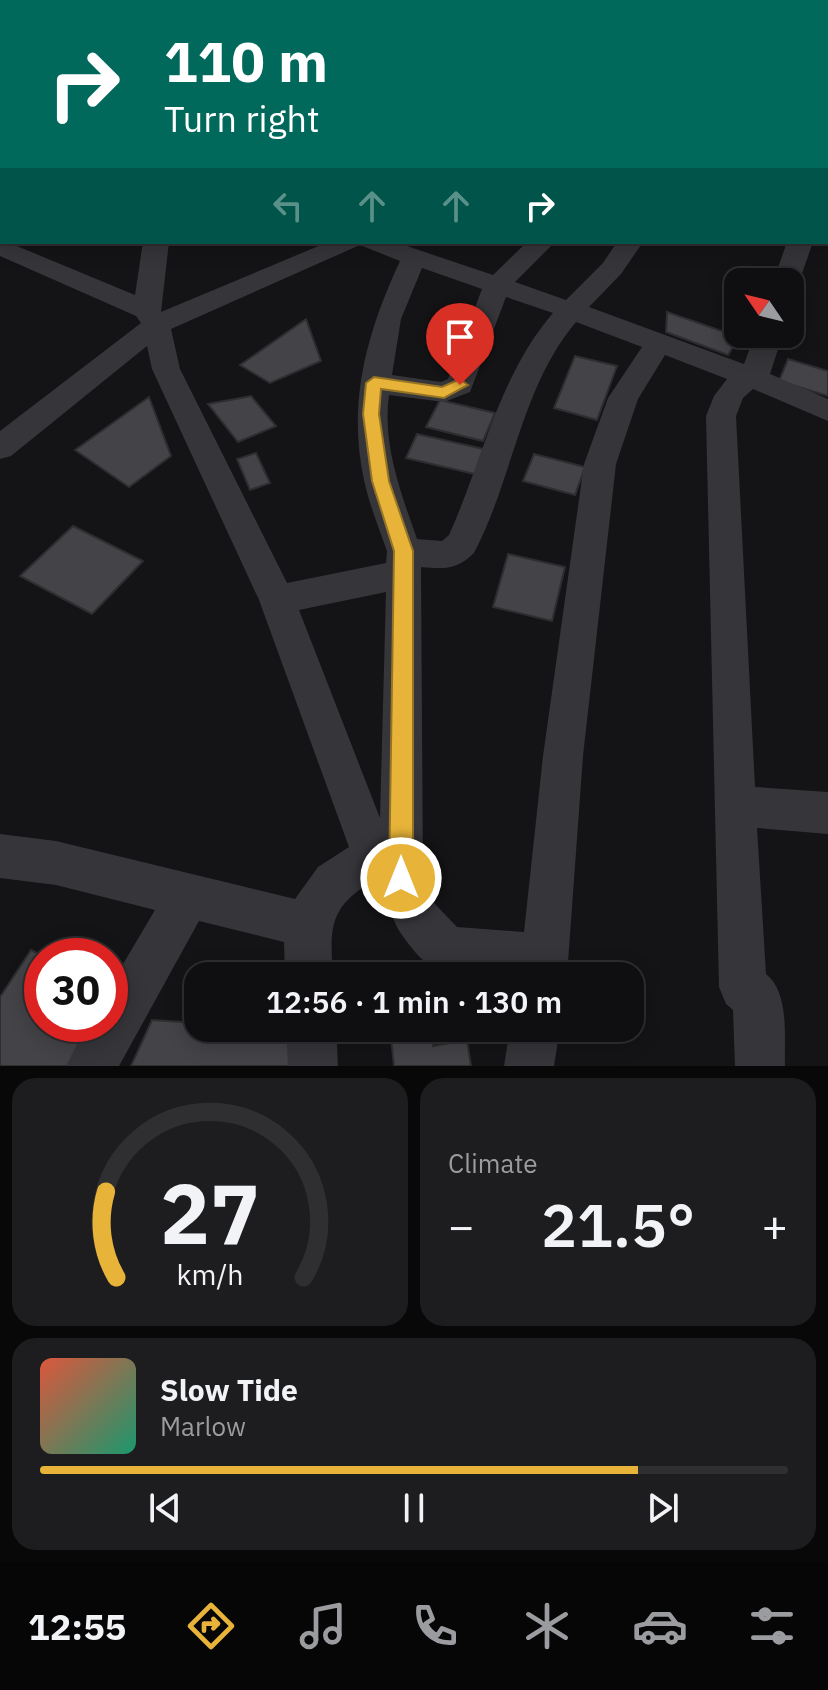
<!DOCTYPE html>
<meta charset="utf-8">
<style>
body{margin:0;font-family:"IBM Plex Sans",sans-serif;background:#1d1c1e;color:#f1f3f6;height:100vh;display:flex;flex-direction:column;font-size:30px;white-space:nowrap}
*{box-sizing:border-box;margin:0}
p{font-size:26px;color:#9b9c9f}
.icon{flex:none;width:44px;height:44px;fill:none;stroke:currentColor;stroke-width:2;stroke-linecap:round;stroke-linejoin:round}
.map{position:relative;height:1066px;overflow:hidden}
.details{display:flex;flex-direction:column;gap:12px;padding:12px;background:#080809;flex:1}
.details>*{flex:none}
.guide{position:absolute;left:0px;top:0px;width:828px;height:244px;box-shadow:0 4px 20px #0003,0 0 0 2px #2f2e30;background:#00695c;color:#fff;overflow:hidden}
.needle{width:52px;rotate:305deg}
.fabs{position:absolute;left:724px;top:268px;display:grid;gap:16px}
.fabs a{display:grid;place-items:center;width:80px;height:80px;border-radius:16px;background:#0f0e10;box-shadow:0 4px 20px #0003,0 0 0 2px #2f2e30;font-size:40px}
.speed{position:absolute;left:24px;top:938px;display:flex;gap:16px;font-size:40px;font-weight:700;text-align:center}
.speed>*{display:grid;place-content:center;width:104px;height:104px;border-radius:50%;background:#0f0e10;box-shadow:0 4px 20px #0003,0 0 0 2px #2f2e30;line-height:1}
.speed .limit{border:12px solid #d22;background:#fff;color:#111}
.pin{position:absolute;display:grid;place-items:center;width:68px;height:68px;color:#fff;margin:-82px -34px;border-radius:50% 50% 50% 0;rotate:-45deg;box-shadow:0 0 8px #0007}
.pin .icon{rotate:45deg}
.me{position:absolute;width:88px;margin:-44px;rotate:0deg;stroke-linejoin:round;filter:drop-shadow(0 0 6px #0008)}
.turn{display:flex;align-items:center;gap:28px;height:168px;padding:0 32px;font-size:36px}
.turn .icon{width:104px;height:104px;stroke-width:2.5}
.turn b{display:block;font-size:56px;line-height:68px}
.lanes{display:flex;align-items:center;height:76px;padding:0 32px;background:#0003;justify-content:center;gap:40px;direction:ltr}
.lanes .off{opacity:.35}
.big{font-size:60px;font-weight:600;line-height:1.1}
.details .widget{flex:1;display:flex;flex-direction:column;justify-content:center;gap:12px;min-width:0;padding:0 28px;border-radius:24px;background:#1d1c1e}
.details .dial{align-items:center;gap:0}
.dial svg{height:208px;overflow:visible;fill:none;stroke:#2f2e30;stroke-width:7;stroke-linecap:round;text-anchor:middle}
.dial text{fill:#f1f3f6;stroke:none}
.song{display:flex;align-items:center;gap:24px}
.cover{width:96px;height:96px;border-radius:12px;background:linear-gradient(135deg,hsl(10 70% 55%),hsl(160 70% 35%))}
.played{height:8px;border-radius:4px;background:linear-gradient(90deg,#e7b339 80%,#2f2e30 80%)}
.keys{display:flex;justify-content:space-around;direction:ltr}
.heat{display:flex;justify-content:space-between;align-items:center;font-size:44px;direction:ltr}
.details .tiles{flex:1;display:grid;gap:12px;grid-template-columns:1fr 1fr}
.widget:last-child{grid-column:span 2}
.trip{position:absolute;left:184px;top:962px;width:460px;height:80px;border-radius:24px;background:#0f0e10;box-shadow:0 4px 20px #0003,0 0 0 2px #2f2e30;font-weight:600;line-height:80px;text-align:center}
.dock{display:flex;height:128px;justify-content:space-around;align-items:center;background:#060606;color:#9b9c9f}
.dock .icon{width:56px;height:56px}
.dock .current{color:#e7b339}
.dock b{font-size:36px;color:#f1f3f6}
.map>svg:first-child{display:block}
.building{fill:#434348;stroke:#2e2e31;stroke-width:2}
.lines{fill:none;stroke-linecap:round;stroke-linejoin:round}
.minor{fill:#35353a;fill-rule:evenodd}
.route{fill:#e7b339;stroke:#967425;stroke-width:2}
</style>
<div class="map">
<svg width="828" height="1066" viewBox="0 0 828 1066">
<rect width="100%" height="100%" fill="#141315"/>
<g class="building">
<path d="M667,312L739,337L728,355L666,332Z"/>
<path d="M306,319L321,361L270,383L240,365Z"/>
<path d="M575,356L617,366L597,420L554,408Z"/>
<path d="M788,359L828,371V396L779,381Z"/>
<path d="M251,396L276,426L238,442L208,404Z"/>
<path d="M149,397L171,456L129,487L75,450Z"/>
<path d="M440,400L495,413L483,441L426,427Z"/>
<path d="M417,434L488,450L479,475L406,458Z"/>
<path d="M256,453L270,483L250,490L237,459Z"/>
<path d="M534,454L585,467L575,495L523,481Z"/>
<path d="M73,526L143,561L92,614L20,576Z"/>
<path d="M508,554L565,567L552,621L493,607Z"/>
<path d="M31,950L43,956L42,1024H105L81,1066H0V997Z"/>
<path d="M152,1020L198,1023V1028H301L297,1066H131Z"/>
<path d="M390,1028H431L433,1046L467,1040L471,1066H394Z"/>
</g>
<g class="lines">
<g class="minor">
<path d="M68,0H86L87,2H69Z"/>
<path d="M138,0H156L157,2H139Z"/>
<path d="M437,0H455L436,2Z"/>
<rect x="503" y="0" width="18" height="2"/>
<path d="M682,0H708L710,2H684Z"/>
<path d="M757,0H775L756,2Z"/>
<path d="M2,20V32L0,33V21Z"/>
<rect x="826" y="31" width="2" height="12"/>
<path d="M2,70V82L0,83V71Z"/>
<path d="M828,153V171L826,172V154Z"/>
<path d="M0,239L135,295L143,242H169L161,312L328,242H395L493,275L527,242H555L515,282L566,300L603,263L617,242H643L621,274L589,307L744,364L755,334H783L770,374L828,399V421L753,389L743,398L736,416L755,787L828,792V834L757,828L766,974C790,993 784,1038 785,1066H735L733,1010L726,1004L719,987L706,416L714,396L727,379L665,355L638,399L616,464L583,756L567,976C532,976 460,985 432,967C420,960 410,946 402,935C390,918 388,896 372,882C328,907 330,930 333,976H285L284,942L199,921L119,1066H66L87,1024H110V986L155,910L56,885L0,878V834L56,841L295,899L318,867L349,847L259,600L152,369L147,346L11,456L0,459V431L141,323L136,316L0,256ZM360,245L400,261C367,332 347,402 364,480C369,504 379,528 387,551L386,563L287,583L180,369L171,329ZM422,268L482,289L448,379L441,382L392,375L401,319ZM506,297L553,313C499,375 482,462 449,535L442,541L417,539C401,493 382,444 389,395L444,402L470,392ZM576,322L642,347L608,398L584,464L543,756L524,932L457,927L433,902L423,878L421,567C445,569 457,570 474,553C513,479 521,387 576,322ZM386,592L380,818L299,610Z"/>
<path d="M787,242H813L799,282L790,289V282H773Z"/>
<path d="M286,1028H336L338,1066H288Z"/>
<path d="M510,1028H560L554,1066H504Z"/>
</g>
</g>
<path class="route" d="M374,377L442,387L460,379L468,385L444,398L381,389L379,414L389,481L413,551V878L409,886L401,890L392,886L389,878L394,551L372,481L363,414L366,383Z"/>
</svg>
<div class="fabs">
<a><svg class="needle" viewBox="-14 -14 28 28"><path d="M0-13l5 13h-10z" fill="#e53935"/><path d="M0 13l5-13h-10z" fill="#9b9c9f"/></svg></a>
</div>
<div class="speed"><div class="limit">30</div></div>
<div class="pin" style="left:460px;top:385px;background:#d93025"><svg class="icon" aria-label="arrive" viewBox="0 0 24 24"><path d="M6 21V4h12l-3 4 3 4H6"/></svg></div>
<svg class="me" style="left:401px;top:878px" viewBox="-20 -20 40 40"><circle r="17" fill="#e7b339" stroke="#fff" stroke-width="3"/><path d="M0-11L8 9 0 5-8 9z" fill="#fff"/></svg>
<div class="trip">12:56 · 1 min · 130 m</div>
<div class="guide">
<div class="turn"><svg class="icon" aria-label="right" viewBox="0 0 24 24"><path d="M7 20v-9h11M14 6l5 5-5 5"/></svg><div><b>110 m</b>Turn right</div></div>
<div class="lanes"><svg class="icon off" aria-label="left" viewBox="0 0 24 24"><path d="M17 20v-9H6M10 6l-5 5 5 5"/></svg><svg class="icon off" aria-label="ahead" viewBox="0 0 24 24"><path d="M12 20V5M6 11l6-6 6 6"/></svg><svg class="icon off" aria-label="ahead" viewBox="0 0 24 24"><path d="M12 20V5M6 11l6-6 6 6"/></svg><svg class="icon" aria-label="right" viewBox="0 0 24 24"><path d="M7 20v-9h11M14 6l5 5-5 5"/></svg></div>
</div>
</div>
<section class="details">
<div class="tiles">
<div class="widget dial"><svg viewBox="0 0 100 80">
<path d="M14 69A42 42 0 1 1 86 69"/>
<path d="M14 69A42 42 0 0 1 10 36" stroke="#e7b339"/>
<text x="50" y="56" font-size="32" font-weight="700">27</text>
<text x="50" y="72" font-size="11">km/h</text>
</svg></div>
<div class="widget"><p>Climate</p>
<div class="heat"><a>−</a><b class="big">21.5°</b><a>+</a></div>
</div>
<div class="widget">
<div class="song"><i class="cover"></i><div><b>Slow Tide</b><p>Marlow</p></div></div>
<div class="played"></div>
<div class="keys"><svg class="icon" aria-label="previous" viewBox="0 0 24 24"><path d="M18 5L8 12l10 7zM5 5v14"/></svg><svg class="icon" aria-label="pause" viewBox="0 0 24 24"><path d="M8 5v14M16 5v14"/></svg><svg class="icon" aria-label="next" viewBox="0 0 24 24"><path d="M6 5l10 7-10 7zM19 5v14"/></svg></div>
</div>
</div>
</section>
<nav class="dock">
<b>12:55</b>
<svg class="icon current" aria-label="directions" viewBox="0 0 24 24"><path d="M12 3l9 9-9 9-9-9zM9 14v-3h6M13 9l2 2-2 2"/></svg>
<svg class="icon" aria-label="music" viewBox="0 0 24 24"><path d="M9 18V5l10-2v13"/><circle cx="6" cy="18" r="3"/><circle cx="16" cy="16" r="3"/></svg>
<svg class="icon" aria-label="phone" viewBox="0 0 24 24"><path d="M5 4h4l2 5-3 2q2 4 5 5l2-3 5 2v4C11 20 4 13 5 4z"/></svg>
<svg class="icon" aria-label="climate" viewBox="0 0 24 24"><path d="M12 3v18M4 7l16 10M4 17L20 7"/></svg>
<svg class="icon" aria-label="car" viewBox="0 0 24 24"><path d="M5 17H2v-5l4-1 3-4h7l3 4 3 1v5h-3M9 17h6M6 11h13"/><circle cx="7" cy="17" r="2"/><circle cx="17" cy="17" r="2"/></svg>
<svg class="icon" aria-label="filters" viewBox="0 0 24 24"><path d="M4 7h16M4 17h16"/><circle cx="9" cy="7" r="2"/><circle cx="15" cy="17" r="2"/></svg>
</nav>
